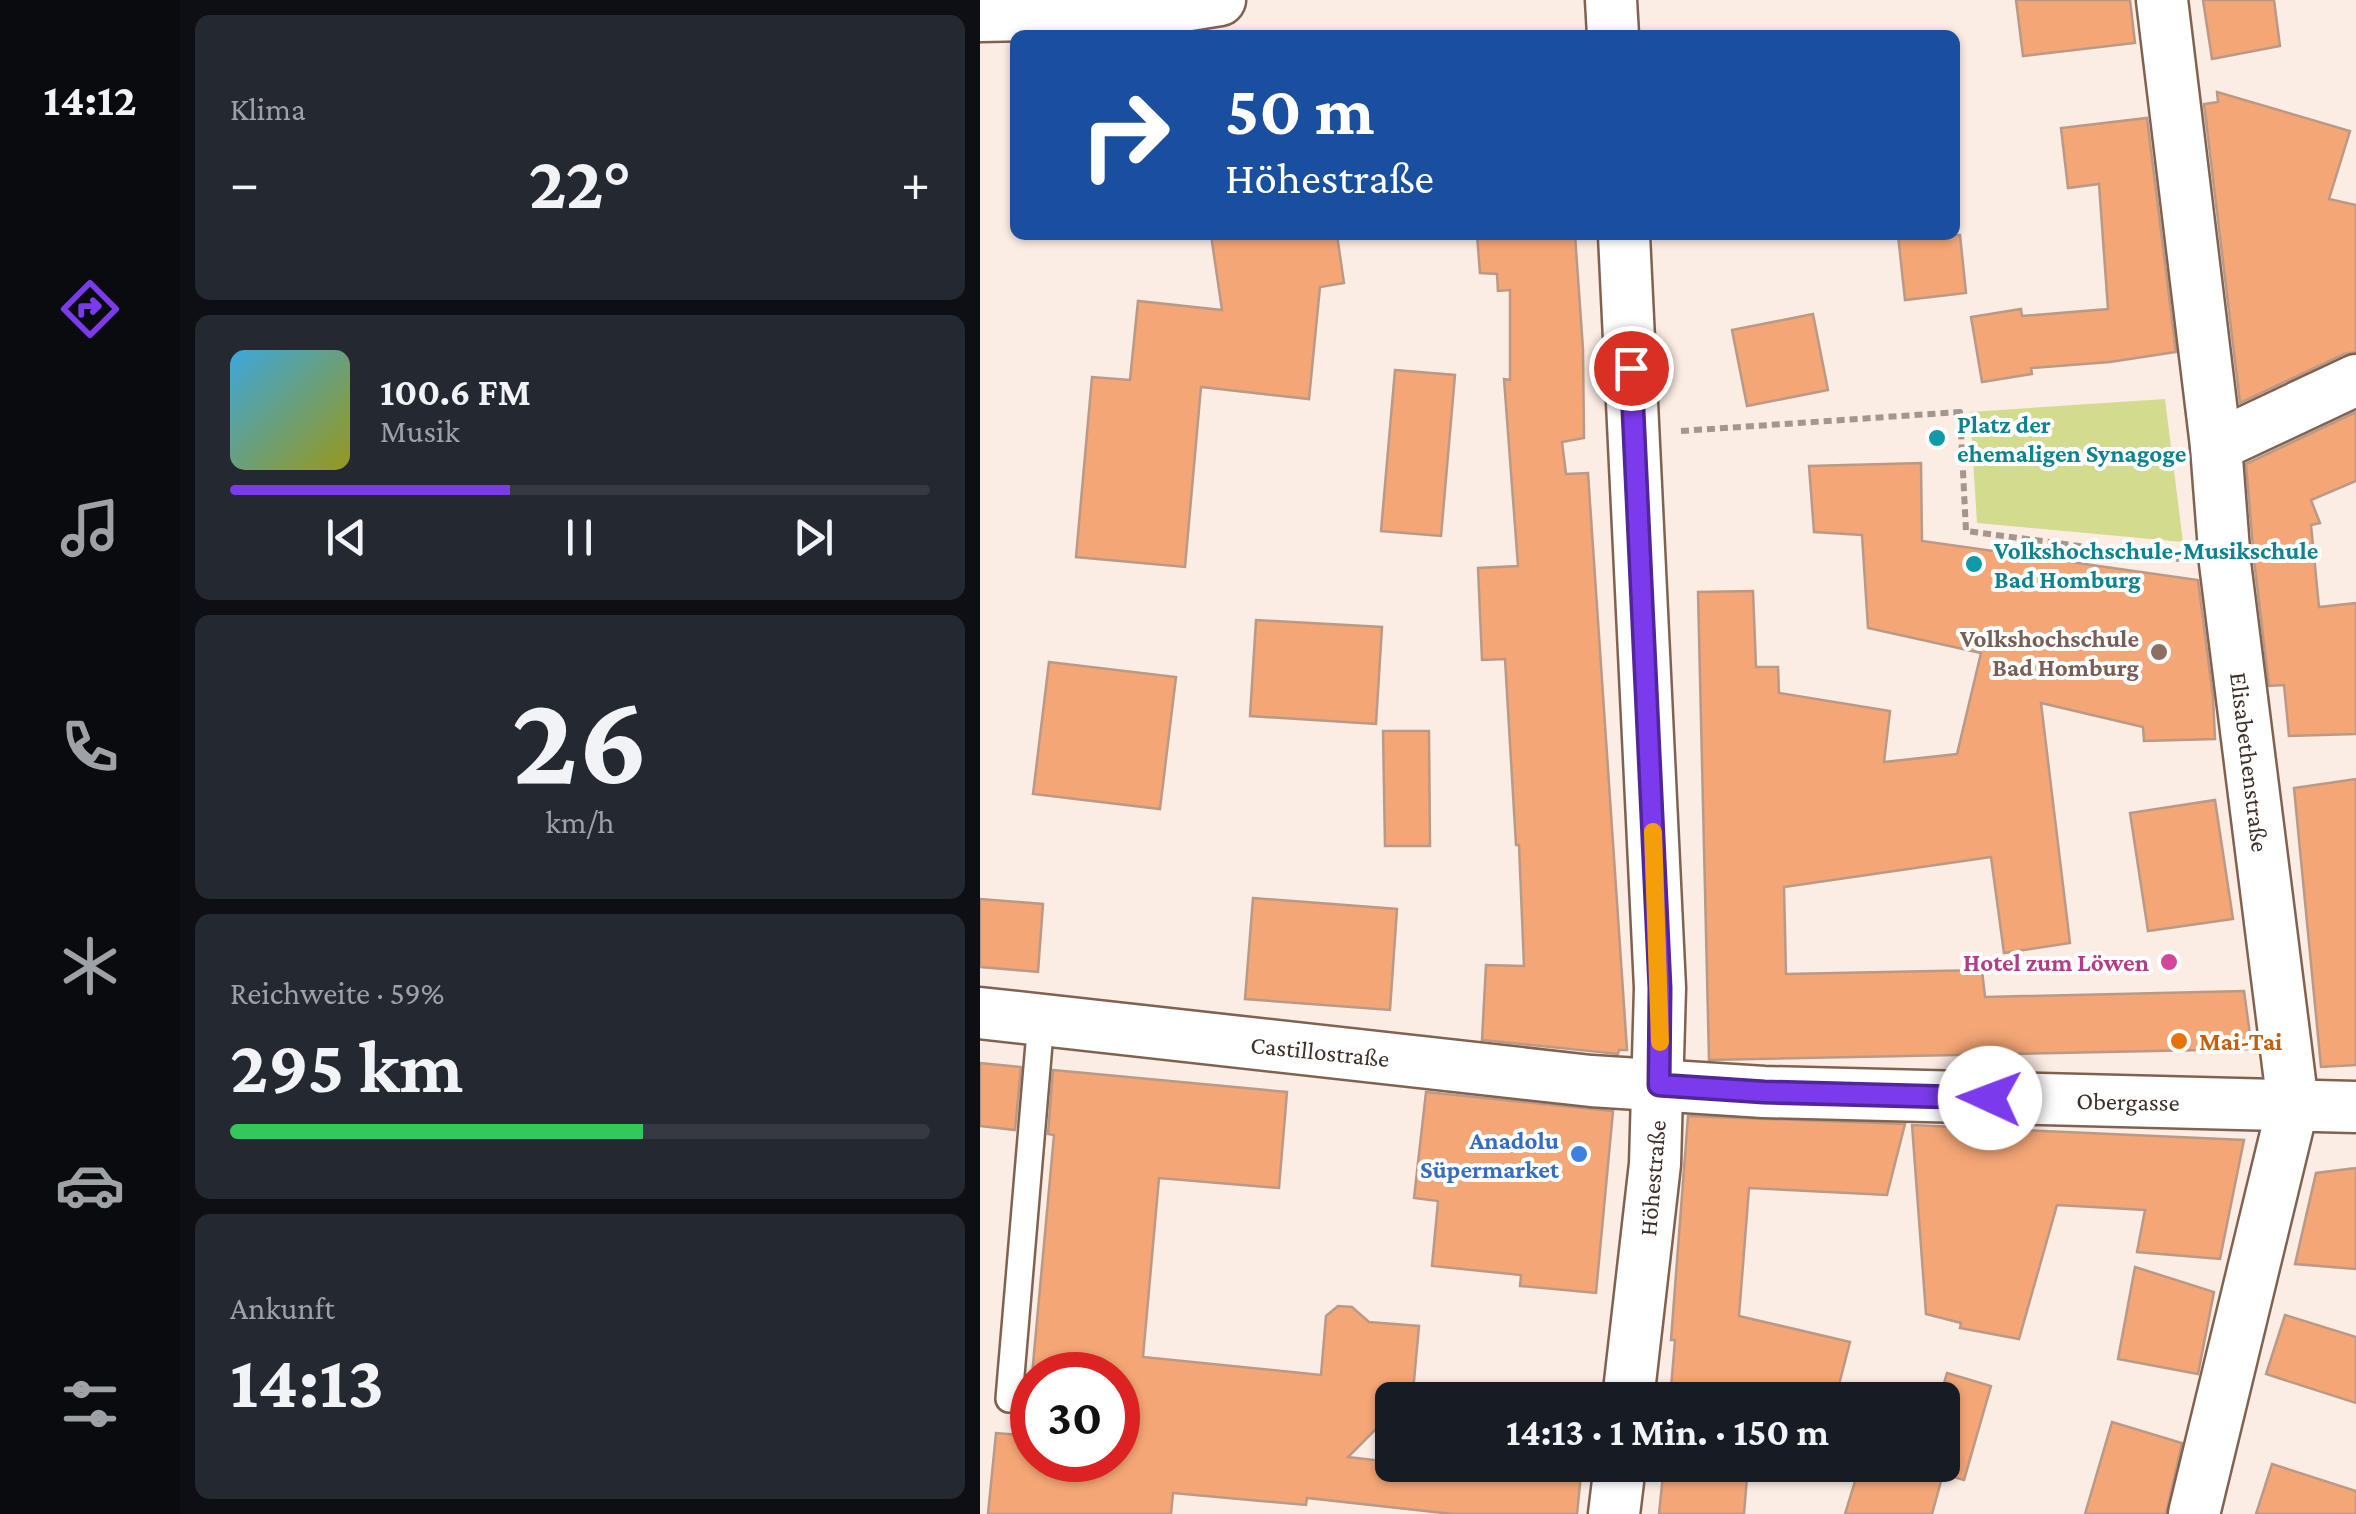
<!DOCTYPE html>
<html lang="de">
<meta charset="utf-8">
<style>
body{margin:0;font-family:"Crimson Pro",serif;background:#242831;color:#f1f3f6;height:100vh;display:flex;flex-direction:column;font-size:38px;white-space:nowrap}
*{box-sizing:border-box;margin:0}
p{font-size:32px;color:#9ea1a6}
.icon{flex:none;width:55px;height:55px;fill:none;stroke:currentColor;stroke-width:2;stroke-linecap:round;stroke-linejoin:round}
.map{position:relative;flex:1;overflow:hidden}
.side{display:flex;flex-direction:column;gap:15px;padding:15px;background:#0d0f14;width:800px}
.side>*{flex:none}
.top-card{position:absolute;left:30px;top:30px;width:950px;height:210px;border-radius:15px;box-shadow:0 2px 8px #0004;background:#1a4fa0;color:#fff;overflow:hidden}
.speed{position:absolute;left:30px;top:1352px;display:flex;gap:20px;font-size:50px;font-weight:700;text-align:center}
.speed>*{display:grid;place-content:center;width:130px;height:130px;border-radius:50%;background:#171b24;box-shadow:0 2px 8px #0004;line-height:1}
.speed .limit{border:15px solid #d22;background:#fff;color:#111}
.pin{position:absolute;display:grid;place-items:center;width:85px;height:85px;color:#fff;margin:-42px;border:5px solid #fff;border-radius:50%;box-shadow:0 2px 10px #0007}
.me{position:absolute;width:110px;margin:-55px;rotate:272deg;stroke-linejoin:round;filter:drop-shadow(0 0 8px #0008)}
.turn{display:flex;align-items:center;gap:35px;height:210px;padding:0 50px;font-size:45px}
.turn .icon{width:130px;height:130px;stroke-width:2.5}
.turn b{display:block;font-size:70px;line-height:85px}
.big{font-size:75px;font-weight:700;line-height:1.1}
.side .card{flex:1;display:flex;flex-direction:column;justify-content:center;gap:15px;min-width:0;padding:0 35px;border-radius:15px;background:#242831}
.side .dial{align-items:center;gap:0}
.dial b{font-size:130px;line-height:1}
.song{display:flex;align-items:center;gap:30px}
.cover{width:120px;height:120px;border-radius:15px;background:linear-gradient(135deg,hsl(200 70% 55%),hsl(60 70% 35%))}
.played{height:10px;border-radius:5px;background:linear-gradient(90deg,#7c3aed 40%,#363941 40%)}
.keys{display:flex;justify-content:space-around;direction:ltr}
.heat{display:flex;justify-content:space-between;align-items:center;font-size:55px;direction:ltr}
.charge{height:15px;border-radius:8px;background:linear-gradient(90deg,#34c759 59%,#363941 0)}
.trip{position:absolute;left:395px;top:1382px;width:585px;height:100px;border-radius:15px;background:#171b24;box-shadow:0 2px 8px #0004;font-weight:700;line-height:100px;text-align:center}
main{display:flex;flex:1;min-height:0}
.menu{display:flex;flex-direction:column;width:180px;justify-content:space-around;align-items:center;background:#090b0e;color:#9ea1a6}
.menu .icon{width:70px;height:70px}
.menu .current{color:#7c3aed}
.menu b{font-size:45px;color:#f1f3f6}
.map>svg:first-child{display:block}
.green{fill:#d3dc8e}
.building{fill:#f4a676;stroke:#ba9986;stroke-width:2.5}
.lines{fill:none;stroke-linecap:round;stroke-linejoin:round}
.lane-casing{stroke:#816250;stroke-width:30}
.street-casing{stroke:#816250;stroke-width:55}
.path{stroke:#a4958d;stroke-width:6;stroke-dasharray:8 5;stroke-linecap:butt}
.lane{stroke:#fff;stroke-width:25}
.street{stroke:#fff;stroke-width:50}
.route-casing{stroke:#51269a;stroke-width:25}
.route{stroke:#7c3aed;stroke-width:18}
.slow{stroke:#f59e0b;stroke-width:18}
.culture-dot{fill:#0f9aa8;stroke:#fff;stroke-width:4}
.education-dot{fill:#8d6e63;stroke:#fff;stroke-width:4}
.hotel-dot{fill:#d1479c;stroke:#fff;stroke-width:4}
.food-dot{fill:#e8710a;stroke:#fff;stroke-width:4}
.shop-dot{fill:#3f7fe0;stroke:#fff;stroke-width:4}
.labels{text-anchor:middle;stroke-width:8;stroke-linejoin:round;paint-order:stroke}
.culture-label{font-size:25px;font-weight:bold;fill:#0d838f;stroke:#fff;text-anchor:start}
.education-label{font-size:25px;font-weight:bold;fill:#785e54;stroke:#fff;text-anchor:end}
.street-label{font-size:25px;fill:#3e3028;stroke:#fff}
.hotel-label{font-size:25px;font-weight:bold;fill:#b23c85;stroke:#fff;text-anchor:end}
.food-label{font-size:25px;font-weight:bold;fill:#c56008;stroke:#fff;text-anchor:start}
.shop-label{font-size:25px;font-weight:bold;fill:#366cbe;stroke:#fff;text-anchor:end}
</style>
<main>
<nav class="menu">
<b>14:12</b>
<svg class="icon current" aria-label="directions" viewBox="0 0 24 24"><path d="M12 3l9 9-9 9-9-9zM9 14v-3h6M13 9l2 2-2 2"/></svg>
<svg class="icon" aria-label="music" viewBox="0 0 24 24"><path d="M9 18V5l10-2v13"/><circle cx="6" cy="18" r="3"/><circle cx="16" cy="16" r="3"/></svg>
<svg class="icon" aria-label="phone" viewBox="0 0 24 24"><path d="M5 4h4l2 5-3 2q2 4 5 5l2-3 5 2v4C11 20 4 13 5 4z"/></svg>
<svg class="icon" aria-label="climate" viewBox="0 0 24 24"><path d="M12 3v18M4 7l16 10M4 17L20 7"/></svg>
<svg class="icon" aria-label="car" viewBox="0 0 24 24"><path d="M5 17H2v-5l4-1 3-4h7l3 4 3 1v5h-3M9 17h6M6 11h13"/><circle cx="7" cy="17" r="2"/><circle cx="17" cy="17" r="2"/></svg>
<svg class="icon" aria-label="filters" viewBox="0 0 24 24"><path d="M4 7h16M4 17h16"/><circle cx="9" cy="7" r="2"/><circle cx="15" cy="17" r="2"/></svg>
</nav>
<section class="side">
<div class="card"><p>Klima</p>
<div class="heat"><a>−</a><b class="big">22°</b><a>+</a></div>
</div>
<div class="card">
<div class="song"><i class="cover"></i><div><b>100.6 FM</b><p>Musik</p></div></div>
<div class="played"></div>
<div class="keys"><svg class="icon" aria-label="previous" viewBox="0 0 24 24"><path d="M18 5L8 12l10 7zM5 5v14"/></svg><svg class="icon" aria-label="pause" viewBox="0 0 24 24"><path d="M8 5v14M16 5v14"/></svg><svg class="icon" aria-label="next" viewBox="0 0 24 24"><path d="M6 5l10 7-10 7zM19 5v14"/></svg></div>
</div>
<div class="card dial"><b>26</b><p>km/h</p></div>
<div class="card"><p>Reichweite · 59%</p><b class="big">295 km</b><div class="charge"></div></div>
<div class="card"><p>Ankunft</p><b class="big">14:13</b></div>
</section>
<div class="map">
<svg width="1376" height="1514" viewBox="0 0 1376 1514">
<rect width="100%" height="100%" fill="#fbece4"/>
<path class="green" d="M1185,399L1203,542L997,523L990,412Z"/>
<g class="building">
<path d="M1036,0H1150L1155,43L1043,56Z"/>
<path d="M1223,0H1294L1300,46L1232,59Z"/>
<path d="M1237,92L1370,131L1349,199L1376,205V352L1364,354L1260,403L1224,104L1238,102Z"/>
<path d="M1167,118L1196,352L1130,362L1051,368L1052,374L1002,382L991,317L1041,309L1042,316L1128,309L1119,184L1088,188L1081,128Z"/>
<path d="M231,235H357L364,283L340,287L329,399L221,387L205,567L96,557L112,377L150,380L158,301L242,310Z"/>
<path d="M497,235H595L603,349L604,438L582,442L586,474L608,473L647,1050H639L638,1054L502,1040L506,965L544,966L539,845H536L525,659L502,660L498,568L538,566L524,379L530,380V290L518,291L517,274L500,273Z"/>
<path d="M918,235H980L986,293L925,300Z"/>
<path d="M833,314L848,390L767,406L752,330Z"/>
<path d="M415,370L475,375L461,536L401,531Z"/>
<path d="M1376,412V481L1331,500L1340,523L1331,525L1339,607L1376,603V734L1309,736L1304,685L1289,686L1274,560L1266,464Z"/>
<path d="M941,463L942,541L1218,580L1233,697L1235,739L1164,741L1163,727L1061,703L1090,943L1024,953L1011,857L804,887L806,974L1002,970L1005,997L1264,991L1272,1049L729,1060L718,592L773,591L776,667H798L799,693L910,711L904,762L977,754L1001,653L888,628L882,535L834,532L829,466Z"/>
<path d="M276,620L402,627L396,724L270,716Z"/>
<path d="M69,662L196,677L180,809L53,794Z"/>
<path d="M403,731H449L450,846H405Z"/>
<path d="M1376,779V1065L1341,1067L1314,788Z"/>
<path d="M1235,800L1253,919L1168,931L1150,813Z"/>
<path d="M273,898L417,909L410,1010L265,999Z"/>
<path d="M0,899L63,904L58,972L0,967Z"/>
<path d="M0,1063L41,1067L35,1130L0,1126Z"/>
<path d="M73,1070L307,1092L299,1188L179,1178L163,1357L341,1375L346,1316L358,1306L372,1307L389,1322L439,1326L433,1392L425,1400H412V1413L368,1457L412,1462V1465L522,1474L523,1465H602L597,1514H472L327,1498L326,1505L193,1493L191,1514H8L16,1433L52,1436V1460H138V1375H52L74,1135L68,1134Z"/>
<path d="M446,1092L633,1111L616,1293L540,1286L541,1275L452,1266L458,1201L434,1198Z"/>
<path d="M708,1116L925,1124L907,1195L769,1188L759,1316L870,1342L855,1400H690L695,1340H691Z"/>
<path d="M932,1125L1264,1140L1240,1259L1157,1252L1165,1210L1077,1205L1039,1339L980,1328L981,1323L946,1314Z"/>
<path d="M1376,1168V1269L1315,1264L1336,1173Z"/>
<path d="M1155,1267L1234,1292L1218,1374L1138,1359Z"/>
<path d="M1305,1315L1376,1337V1403L1286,1374Z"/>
<path d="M967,1373L1011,1386L984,1480L963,1474L952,1514H865L880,1465H962V1400H959Z"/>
<path d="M532,1392L608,1400H531Z"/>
<path d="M1132,1422L1202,1443L1186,1514H1105Z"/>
<path d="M1292,1464L1376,1491V1514H1276Z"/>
<path d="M684,1465H768L764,1514H679Z"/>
</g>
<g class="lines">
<defs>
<path id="lane" d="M29,1399L61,1020"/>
<g id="street">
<path d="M631,0L633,35"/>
<path d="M1182,0L1236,446L1245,563L1313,1105L1214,1514"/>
<path d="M0,16L160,13L240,0"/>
<path d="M644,235L680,988L675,1164L648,1400"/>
<path d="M1236,446L1376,380"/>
<path d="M0,1013L611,1081L784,1092L1376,1107"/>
<path d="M634,1514L640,1465"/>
</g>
</defs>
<use href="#lane" class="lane-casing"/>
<use href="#street" class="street-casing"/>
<path class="path" d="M701,431L980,412L986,531L1199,559"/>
<use href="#lane" class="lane"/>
<use href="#street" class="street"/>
</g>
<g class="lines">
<defs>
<path id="route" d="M651,368L680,988L679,1085L784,1092L1010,1098"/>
</defs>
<use href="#route" class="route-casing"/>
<use href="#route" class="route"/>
<path class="slow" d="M673,832L680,1042"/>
</g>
<g class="culture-dot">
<circle cx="957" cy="438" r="10"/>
<circle cx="994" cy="564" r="10"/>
</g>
<circle class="education-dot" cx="1179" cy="652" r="10"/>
<circle class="hotel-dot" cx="1189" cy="962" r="10"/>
<circle class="food-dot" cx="1199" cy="1041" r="10"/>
<circle class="shop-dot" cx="599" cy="1154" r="10"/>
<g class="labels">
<g class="culture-label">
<text x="977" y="433">Platz der<tspan x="977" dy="29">ehemaligen Synagoge</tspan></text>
<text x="1014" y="559">Volkshochschule-Musikschule<tspan x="1014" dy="29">Bad Homburg</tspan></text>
</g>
<g class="education-label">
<text x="1159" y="647">Volkshochschule<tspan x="1159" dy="29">Bad Homburg</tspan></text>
</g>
<g class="street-label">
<text transform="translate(1270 762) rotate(83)" y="9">Elisabethenstraße</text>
<text transform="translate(340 1051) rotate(6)" y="9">Castillostraße</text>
<text transform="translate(1148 1101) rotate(1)" y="9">Obergasse</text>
<text transform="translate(672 1178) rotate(-85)" y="9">Höhestraße</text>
</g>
<g class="hotel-label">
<text x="1169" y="971">Hotel zum Löwen</text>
</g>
<g class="food-label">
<text x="1219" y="1050">Mai-Tai</text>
</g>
<g class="shop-label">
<text x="579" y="1149">Anadolu<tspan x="579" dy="29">Süpermarket</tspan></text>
</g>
</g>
</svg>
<div class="speed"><div class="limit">30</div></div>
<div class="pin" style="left:651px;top:368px;background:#d93025"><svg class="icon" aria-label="arrive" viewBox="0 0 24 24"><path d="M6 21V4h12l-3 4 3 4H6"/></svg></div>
<svg class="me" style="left:1010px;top:1098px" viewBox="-20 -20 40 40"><circle r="19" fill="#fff"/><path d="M0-13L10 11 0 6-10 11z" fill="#7c3aed"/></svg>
<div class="trip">14:13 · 1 Min. · 150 m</div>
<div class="top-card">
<div class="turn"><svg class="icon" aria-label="right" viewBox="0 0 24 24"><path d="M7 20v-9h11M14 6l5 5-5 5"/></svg><div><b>50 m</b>Höhestraße</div></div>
</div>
</div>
</main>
